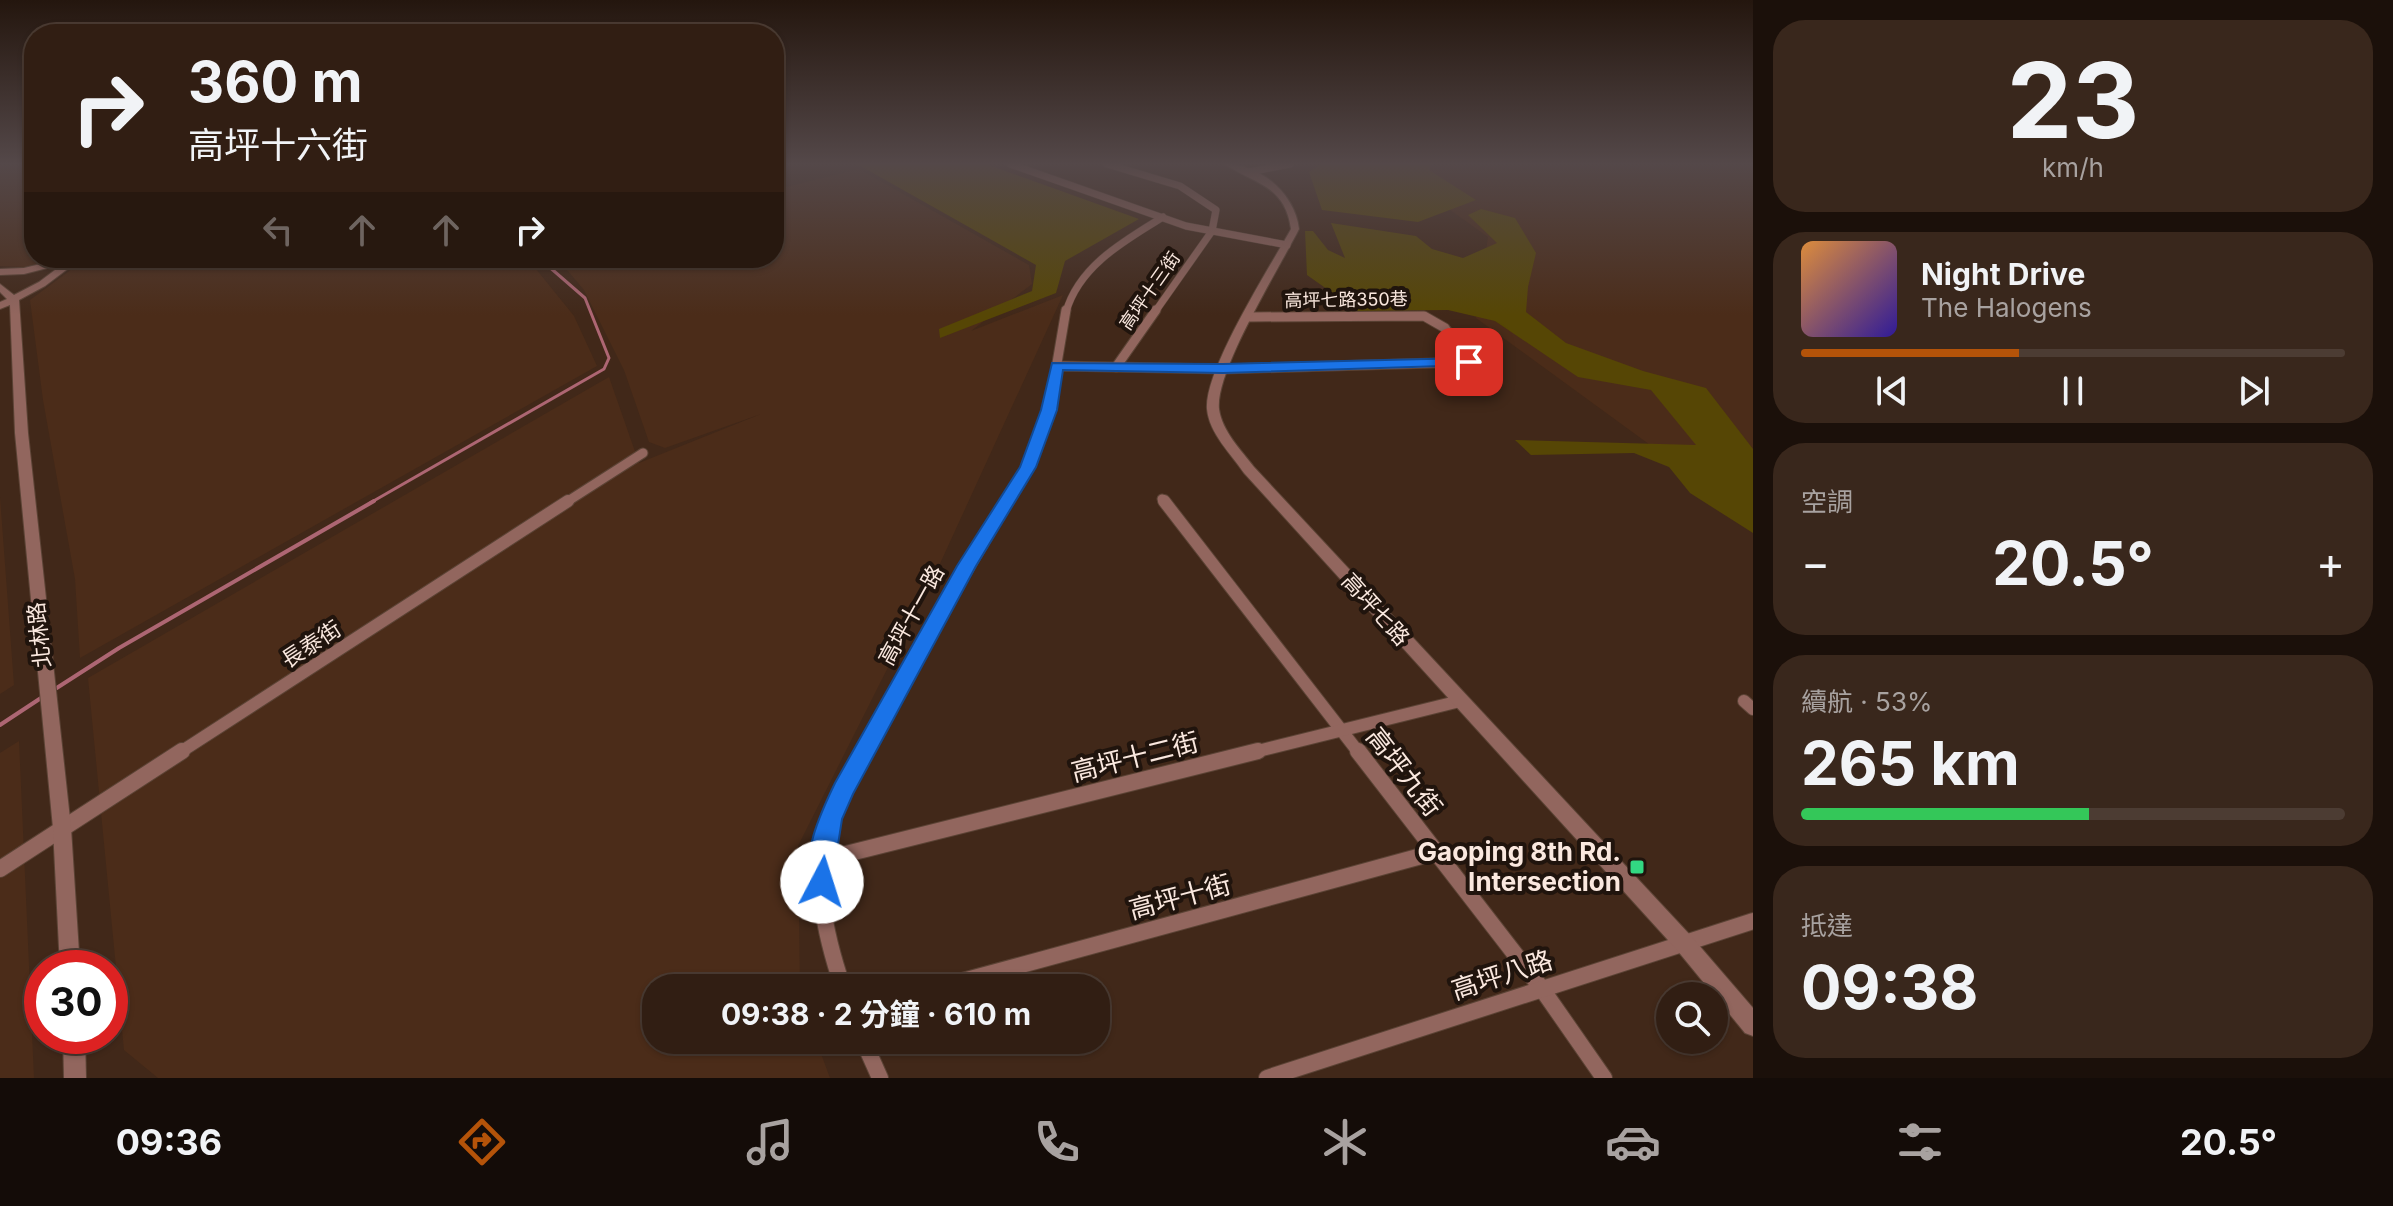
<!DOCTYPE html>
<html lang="zh-TW">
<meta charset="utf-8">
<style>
body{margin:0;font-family:Inter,"Noto Sans TC",sans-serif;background:#39271c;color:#f1f3f6;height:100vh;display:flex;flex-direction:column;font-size:30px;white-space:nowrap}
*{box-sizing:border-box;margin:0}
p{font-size:26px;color:#a8a2a0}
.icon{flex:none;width:44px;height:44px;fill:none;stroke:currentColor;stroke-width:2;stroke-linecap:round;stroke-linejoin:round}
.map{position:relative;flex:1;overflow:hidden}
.drawer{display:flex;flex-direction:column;gap:20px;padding:20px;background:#1b100a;width:640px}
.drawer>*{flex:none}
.guide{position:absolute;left:24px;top:24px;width:760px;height:244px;border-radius:32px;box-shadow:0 2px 6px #0004,0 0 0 2px #4c3c33;background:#311e13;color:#f1f3f6;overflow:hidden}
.buttons{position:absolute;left:1656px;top:982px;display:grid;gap:16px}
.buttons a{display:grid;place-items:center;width:72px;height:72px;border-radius:50%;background:#311e13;box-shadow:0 2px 6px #0004,0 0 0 2px #4c3c33;font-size:40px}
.speed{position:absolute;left:24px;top:950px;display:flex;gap:16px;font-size:40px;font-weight:700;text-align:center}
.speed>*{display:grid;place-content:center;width:104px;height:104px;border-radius:50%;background:#311e13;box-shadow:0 2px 6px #0004,0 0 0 2px #4c3c33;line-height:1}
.speed .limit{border:12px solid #d22;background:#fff;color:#111}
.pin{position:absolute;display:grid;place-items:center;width:68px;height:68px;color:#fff;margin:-34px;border-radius:16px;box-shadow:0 4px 12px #0006}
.me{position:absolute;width:88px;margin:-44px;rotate:5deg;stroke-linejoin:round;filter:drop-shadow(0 0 6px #0008)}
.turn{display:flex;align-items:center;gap:28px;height:168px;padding:0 32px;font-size:36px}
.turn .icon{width:104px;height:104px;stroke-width:2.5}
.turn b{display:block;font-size:56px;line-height:68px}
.lanes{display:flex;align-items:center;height:76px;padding:0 32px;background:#0003;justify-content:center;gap:40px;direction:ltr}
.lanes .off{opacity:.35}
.big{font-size:60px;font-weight:700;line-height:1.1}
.drawer .widget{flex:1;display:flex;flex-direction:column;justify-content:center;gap:12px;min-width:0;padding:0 28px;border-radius:32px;background:#39271c}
.drawer .dial{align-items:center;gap:0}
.dial b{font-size:104px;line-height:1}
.song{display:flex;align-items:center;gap:24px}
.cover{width:96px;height:96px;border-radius:12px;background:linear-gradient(135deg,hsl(30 70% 55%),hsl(250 70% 35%))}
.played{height:8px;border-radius:4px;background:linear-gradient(90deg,#b45309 40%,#4c3c33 40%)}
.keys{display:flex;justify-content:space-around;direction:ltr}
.heat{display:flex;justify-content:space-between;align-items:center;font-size:44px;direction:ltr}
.charge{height:12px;border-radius:6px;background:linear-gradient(90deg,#34c759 53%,#4c3c33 0)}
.trip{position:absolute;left:642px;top:974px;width:468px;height:80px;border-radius:32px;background:#311e13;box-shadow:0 2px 6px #0004,0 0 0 2px #4c3c33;font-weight:700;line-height:80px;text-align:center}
.tabs{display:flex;height:128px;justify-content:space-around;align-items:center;background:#140c08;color:#a8a2a0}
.tabs .icon{width:56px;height:56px}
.tabs .current{color:#b45309}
.tabs b{font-size:36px;color:#f1f3f6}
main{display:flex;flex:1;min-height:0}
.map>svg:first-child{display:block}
.built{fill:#4b2c19}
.green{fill:#564605}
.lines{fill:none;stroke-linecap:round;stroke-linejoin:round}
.stream-far1{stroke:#ad6673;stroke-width:3}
.stream{stroke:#ad6673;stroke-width:4}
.minor-far3-casing{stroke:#5b4335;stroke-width:8}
.minor-far2-casing{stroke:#5b4335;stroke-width:11}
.minor-far1-casing{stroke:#5b4335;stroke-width:14}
.minor-casing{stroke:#5b4335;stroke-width:18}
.tertiary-casing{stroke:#5b4335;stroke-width:2}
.minor-far3{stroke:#92665e;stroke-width:7}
.minor-far2{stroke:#92665e;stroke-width:9}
.minor-far1{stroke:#92665e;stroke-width:12}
.minor{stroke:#92665e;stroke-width:16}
.tertiary{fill:#92665e;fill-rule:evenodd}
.route{fill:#1a73e8;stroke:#114b97;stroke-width:2}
.poi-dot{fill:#32d882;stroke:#20140d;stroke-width:3}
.labels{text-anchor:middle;stroke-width:8;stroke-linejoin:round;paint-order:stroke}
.far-street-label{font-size:18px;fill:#fae8df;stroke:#20140d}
.street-label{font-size:22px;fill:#fae8df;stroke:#20140d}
.near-street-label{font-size:26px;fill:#fae8df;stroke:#20140d}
.near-poi-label{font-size:26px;font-weight:bold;fill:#fae8df;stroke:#20140d;text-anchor:end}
</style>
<main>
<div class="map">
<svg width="1753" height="1078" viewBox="0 0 1753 1078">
<rect width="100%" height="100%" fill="#412819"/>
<g class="built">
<path d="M0,164H34V258H60L24,267L0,266Z"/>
<path d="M1410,164H1753V520L1476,318L1488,237L1394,170Z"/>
<path d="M859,169L1029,265L1032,284L971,331L1063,295L938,568L798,846L800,988H656V1040H816L830,1078H158L124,1050L88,678L609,377L639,463L761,414L665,448L649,442L624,370L584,290L557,258H774V190Z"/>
<path d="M87,258H520L536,269L574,316L597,366L80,658L75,579L43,400L30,300Z"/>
<path d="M0,497L14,685L0,694Z"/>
<path d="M19,741L34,1078H0V753Z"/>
</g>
<g class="green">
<path d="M857,164H986L1139,219L1065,261L1056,293L940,338L939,329L1032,291L1036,265Z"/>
<path d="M1321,164H1431L1429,170L1476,200L1418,222L1322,210L1309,172Z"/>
<path d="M1481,209L1515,218L1536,253L1528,287L1526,312L1566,343L1643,371L1706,388L1753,449V533L1690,493L1669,467L1634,453L1531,455L1515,440L1696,445L1651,390L1578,377L1495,321L1448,310L1358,311L1307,275L1305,231H1313L1328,250L1345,258L1331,223L1416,236L1432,249L1463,258L1497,243L1468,215Z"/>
</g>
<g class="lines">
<path class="stream-far1" d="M370,503L604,369L609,358L585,298L539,258"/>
<g class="stream">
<path d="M52,691L119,648L374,501"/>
<path d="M0,725L44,696"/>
</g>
<defs>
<g id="minor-far3">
<path d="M1010,164L1186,226L1287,245"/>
<path d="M1107,164L1180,186L1216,210L1212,231L1155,312"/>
<path d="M1249,172L1290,164"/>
<path d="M1066,312C1079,266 1124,241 1163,217"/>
</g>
<g id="minor-far2">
<path d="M1250,317L1424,316L1445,328L1469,362"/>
<path d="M1057,366L1223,369L1469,362"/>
<path d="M1116,367L1156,310"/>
<path d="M1162,499L1165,503"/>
<path d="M565,503L643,453"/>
<path d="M1006,503L1028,467L1049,410L1066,310"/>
</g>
<g id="minor-far1">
<path d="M1164,501L1359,753"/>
<path d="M1744,701L1753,709"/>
<path d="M179,753L568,501"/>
<path d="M864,753L896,691L1007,501"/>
<path d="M1250,753L1460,701"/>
</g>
<g id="minor">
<path d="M1358,751L1542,989L1604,1078"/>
<path d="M822,860L1258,751"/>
<path d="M0,869L182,751"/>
<path d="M843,988C825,935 810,872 831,818C839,795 854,773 865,751"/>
<path d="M937,988L1436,852"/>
<path d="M863,1040L880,1078"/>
<path d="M1267,1078L1753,921"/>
</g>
<g id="tertiary">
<path d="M1224,164C1260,163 1295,194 1299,229C1280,267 1215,371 1219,409C1222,431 1241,450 1254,467L1691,936L1753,1008V1036L1745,1033L1677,950L1244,473C1231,454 1209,433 1207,409C1204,370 1270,267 1291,229C1285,185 1255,184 1224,164Z"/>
<path d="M65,258H82L45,286L19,300L28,433L71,828L80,968H60L53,828L15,433L10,305L0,309V302L7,299L0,292V284L14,295L39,282L63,264L24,274L0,275V269L24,268Z"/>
<path d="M63,1036H85L86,1078H64Z"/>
</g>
</defs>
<use href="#minor-far3" class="minor-far3-casing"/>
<use href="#minor-far2" class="minor-far2-casing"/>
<use href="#minor-far1" class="minor-far1-casing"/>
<use href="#minor" class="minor-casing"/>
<use href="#tertiary" class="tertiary-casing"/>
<use href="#minor-far3" class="minor-far3"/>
<use href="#minor-far2" class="minor-far2"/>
<use href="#minor-far1" class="minor-far1"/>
<use href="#minor" class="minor"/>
<use href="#tertiary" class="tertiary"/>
</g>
<linearGradient id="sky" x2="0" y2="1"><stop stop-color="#24160e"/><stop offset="0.52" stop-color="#544849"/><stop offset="1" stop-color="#544849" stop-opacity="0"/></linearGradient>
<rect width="1753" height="315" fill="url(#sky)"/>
<path class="route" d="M1469,358L1474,359V365L1223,373L1063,370L1057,410L1036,467L976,566L853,794L842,819L831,890L822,894L813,890C799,858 821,812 835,783L957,566L1020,467L1041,410L1052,363L1223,364Z"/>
<rect class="poi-dot" x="1629" y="859" width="16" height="16" rx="4"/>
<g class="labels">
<g class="far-street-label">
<text transform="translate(1150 291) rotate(-55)" y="6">高坪十三街</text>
<text transform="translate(1346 300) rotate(-1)" y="6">高坪七路350巷</text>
</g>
<g class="street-label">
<text transform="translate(1376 609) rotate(48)" y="8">高坪七路</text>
<text transform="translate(911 615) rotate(-61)" y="8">高坪十一路</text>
<text transform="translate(39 635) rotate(-96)" y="8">北林路</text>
<text transform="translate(311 644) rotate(-33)" y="8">長泰街</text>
</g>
<g class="near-street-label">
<text transform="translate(1135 757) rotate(-14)" y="9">高坪十二街</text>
<text transform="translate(1404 772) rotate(52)" y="9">高坪九街</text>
<text transform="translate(1180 897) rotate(-15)" y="9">高坪十街</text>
<text transform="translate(1502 975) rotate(-18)" y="9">高坪八路</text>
</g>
<g class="near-poi-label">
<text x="1621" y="861">Gaoping 8th Rd.<tspan x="1621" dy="30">Intersection</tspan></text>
</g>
</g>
</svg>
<div class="buttons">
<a><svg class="icon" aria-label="search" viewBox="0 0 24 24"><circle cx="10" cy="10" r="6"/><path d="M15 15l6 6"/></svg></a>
</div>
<div class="speed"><div class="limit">30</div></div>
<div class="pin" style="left:1469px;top:362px;background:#d93025"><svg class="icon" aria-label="arrive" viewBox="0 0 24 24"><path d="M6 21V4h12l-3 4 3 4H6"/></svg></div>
<svg class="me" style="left:822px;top:882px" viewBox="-20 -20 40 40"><circle r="19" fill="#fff"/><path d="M0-13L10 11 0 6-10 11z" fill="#1a73e8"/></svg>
<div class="trip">09:38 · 2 分鐘 · 610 m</div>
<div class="guide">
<div class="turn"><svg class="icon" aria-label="right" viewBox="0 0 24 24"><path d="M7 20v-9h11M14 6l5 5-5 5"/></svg><div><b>360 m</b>高坪十六街</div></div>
<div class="lanes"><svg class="icon off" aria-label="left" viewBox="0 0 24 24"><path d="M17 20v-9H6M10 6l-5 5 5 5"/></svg><svg class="icon off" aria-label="ahead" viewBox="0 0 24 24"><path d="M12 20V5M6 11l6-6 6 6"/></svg><svg class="icon off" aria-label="ahead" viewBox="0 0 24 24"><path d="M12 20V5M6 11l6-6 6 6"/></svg><svg class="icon" aria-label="right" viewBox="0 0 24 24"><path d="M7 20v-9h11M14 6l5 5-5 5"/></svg></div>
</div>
</div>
<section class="drawer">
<div class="widget dial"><b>23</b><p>km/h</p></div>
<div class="widget">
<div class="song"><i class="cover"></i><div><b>Night Drive</b><p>The Halogens</p></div></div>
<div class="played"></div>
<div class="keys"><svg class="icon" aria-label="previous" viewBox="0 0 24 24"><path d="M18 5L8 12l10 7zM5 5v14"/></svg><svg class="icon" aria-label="pause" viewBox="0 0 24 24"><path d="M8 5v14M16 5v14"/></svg><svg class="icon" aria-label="next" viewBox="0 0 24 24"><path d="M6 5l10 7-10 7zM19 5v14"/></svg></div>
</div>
<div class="widget"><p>空調</p>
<div class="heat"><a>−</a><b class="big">20.5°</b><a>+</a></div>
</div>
<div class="widget"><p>續航 · 53%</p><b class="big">265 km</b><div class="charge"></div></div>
<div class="widget"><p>抵達</p><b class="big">09:38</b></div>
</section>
</main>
<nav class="tabs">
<b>09:36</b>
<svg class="icon current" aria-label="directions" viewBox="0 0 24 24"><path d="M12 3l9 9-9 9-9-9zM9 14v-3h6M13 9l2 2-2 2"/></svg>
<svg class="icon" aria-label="music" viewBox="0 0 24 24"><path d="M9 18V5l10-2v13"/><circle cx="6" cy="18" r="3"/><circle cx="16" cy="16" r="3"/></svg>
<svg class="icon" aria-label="phone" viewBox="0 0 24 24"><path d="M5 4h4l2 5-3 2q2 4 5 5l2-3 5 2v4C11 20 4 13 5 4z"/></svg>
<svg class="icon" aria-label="climate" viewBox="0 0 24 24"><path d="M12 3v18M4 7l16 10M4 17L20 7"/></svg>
<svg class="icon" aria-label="car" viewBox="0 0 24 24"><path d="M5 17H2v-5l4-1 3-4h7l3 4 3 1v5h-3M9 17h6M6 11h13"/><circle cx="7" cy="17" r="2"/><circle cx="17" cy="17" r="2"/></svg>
<svg class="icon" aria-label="filters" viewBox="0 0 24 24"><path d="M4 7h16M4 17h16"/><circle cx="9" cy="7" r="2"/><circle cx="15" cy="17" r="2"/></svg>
<b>20.5°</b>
</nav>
